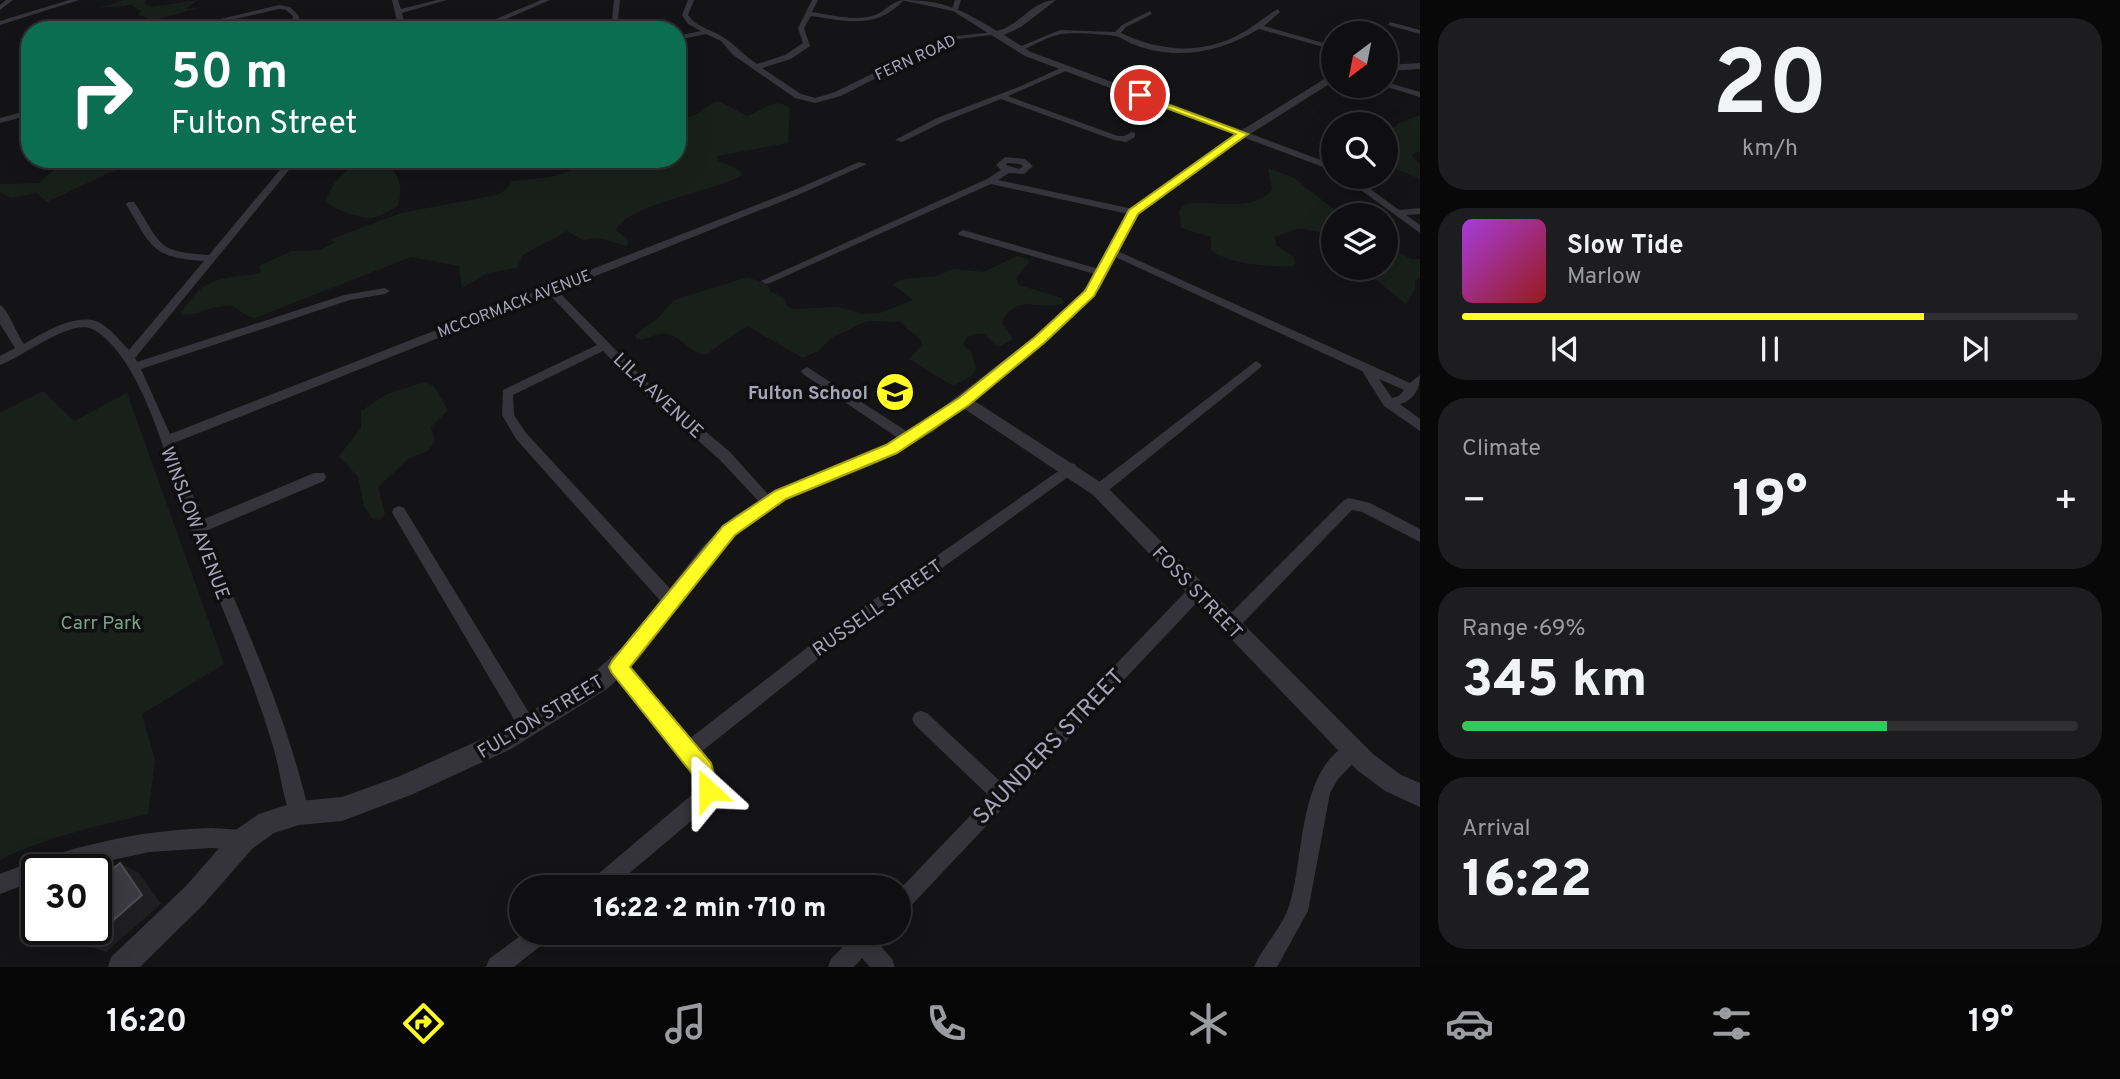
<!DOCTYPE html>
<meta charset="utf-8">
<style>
body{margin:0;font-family:Overpass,sans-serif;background:#1d1c1e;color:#f1f3f6;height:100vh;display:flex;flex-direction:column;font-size:26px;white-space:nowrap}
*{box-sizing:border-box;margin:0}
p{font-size:23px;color:#9b9c9f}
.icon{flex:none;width:38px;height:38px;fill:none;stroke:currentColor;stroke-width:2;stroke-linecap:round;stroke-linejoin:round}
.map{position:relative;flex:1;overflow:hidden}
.details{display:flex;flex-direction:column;gap:18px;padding:18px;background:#080809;width:700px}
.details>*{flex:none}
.top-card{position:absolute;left:21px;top:21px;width:665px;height:147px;border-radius:28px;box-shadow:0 7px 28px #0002,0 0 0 2px #2f2e30;background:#0b6e4f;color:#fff;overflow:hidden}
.needle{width:46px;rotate:212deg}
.buttons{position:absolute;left:1321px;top:21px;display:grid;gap:14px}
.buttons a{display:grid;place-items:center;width:77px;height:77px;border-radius:50%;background:#0f0e10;box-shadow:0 7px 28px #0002,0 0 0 2px #2f2e30;font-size:35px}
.speed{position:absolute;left:21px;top:854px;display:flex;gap:14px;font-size:35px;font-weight:700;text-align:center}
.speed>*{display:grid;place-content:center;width:91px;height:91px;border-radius:50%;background:#0f0e10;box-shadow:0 7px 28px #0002,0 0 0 2px #2f2e30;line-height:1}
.speed .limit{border:4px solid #111;border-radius:10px;background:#fff;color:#111}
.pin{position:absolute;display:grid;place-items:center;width:60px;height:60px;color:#fff;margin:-30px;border:4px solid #fff;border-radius:50%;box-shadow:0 2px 7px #0007}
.me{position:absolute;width:77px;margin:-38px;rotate:336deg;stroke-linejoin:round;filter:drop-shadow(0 0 5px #0008)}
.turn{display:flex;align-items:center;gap:24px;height:147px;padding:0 35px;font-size:32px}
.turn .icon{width:91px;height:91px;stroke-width:2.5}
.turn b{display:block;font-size:49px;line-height:60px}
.big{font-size:52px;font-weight:800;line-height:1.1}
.details .tile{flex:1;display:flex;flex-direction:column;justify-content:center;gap:10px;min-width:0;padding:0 24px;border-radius:28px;background:#1d1c1e}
.details .dial{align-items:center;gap:0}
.dial b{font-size:91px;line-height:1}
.song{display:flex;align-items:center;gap:21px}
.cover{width:84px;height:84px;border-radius:10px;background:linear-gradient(135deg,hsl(280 70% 55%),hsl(0 70% 35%))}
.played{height:7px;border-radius:4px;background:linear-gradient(90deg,#fefc22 75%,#2f2e30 75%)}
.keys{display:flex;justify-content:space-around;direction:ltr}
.heat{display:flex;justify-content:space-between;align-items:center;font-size:38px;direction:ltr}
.charge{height:10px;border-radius:5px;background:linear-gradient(90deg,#34c759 69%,#2f2e30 0)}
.trip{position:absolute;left:509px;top:875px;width:402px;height:70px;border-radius:35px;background:#0f0e10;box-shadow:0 7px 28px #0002,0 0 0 2px #2f2e30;font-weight:800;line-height:70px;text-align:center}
.tab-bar{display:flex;height:112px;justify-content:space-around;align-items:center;background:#060606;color:#9b9c9f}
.tab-bar .icon{width:49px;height:49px}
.tab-bar .current{color:#fefc22}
.tab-bar b{font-size:32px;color:#f1f3f6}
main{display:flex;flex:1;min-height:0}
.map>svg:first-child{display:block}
.green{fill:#19201c}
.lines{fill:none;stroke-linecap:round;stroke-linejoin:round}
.minor{fill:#35343a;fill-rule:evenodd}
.tertiary{fill:#35343a;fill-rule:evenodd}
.shaded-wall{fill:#1f1e21}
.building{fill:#3c3b41;stroke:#4c4c53;stroke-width:2}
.route{fill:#fefc22;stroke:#a5a416;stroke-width:2}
.labels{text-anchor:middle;stroke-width:7;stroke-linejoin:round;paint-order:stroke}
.far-street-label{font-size:16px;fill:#a4a4b6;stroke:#0f0e10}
.poi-label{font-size:19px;font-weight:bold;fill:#a4a4b6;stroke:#0f0e10;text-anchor:end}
.street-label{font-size:19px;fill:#a4a4b6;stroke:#0f0e10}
.park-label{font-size:19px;fill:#79a389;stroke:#0f0e10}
.near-street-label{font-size:23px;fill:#a4a4b6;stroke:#0f0e10}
</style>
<main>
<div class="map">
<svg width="1420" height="967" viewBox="0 0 1420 967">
<rect width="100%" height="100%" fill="#141315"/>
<g class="green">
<path d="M124,0H146L144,3L151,7L198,0L185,9L203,7L136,25L148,18L138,15L141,11L131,5L99,8Z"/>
<path d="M714,102H720L747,116C763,110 775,96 790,108L788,143L717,156L718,161L738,169L742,175C715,192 629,203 616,230L628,240L627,246L598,238L583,240L567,231L523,255L517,268L488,273L462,288L459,266L411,257L255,318C244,317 240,308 230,306C213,304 196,318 180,314C199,288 205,280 239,276C247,275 253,276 261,272L259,266L263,264L292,251L320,250L336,242L329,240L401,213L497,195L507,189L512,181L551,177L604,159H677V119L693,116Z"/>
<path d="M1420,115V151L1411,155L1420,164V179L1386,165V135L1399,123Z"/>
<path d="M86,159H164L111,172L47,202L37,193L10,198L0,192V184L39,183L62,163Z"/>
<path d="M360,159C389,159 407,175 398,206C392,209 379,218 372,218C360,218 332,210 325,200L335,182Z"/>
<path d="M1268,168L1294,178L1341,215H1334L1333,235L1299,228L1275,237L1276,245L1294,257L1295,266C1275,268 1226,264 1211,250V237L1181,228L1179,211L1185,204C1212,199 1251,214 1272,190Z"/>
<path d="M1386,245L1411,259H1420V278L1415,281V288L1406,304L1361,268H1386Z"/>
<path d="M1017,256L1028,259L1029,263L1016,278L1019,285L1062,298L1064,303C1039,313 1019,290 1002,322L1013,339L998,347L985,334H974L966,338L963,345L972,353L976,369L972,376L953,386L909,359L922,345L920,338L907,329L902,322L867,321L831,338L818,351L803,358L749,327L742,329L707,354C693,356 683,338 668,334C656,331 647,342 636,339L635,335L658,318L674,300L748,277L767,285L771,292L785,299L787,306L792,309L839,307L863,314L880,313L913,300L892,284L904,279L936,276L954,269L983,272Z"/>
<path d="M424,382L434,386L448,410L431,427L435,441L428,451L408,459L378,487L385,514L380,520L373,519L364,506L358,477L339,456L361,428V411L387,394Z"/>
<path d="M43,391L74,421L127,393L224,664L142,714L155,760L148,814C98,826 46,837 0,860V413Z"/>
</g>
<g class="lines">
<g class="minor">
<path d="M6,0H13L0,10V5Z"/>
<path d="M69,0H79L0,25V21Z"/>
<path d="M392,0H398L401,9L437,0H447L402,13L406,30H399Z"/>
<path d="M541,0H550L497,23L506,30H496L492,27L491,21Z"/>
<path d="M614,0H620L618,20L626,30H619L612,20Z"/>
<path d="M688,0H694L688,15C697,28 714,30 726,39C737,47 746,57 757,64L785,55L803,43L798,28L812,0H818L812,12C832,15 855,22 875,15C886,11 893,0 904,0C876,30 847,21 811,16L804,28L810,46L791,59L762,68L801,94L815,98L835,92L947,37L995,32L998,34L951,40L841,96L815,103L795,98L733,55L721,41L706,34L677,40V36L701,31L688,24L682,15Z"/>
<path d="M955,0H961L958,9L955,11L952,9Z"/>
<path d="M279,5L290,7L299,16L298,23L291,30H284L292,22L293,16L286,10L279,9L187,30H174Z"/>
<path d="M1278,9L1280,12L1264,26L1334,46V50L1259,29C1221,52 1177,61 1135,45C1128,43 1122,37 1115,36C1104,34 1072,32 1061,34C1048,37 1033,45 1021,51L1014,49L1060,30L1115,32L1122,25L1150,11L1152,14L1126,27L1121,33C1161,52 1203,55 1242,33C1255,26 1265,16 1278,9Z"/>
<path d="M1390,22L1420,30V34L1388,25Z"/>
<path d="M97,25L100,27L98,30H90Z"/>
<path d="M1065,66L1069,68L1068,70L1008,96L1118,136H1124L1132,132L1135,133V137L1126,142L1114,140L1001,99L943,122L902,142L895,140L937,118L1021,86Z"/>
<path d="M1386,82L1420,92V97L1384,86H1386Z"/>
<path d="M30,110V115L0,123V118Z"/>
<path d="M1240,132H1246L1334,165V171L1240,136Z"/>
<path d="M1005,157L1025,159L1033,166L1024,174L1009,173L998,180L1133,209L1138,212L1133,215L991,184L770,283L766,284L761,281L987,179L1001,170L996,165ZM1007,163L1020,164L1023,166L1019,169L1006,165Z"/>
<path d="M289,159H298L135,358L137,362L344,295L385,288L390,291L385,294L350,300L141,369L170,434L792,191L859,162L867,164L798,195L558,291L649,384L730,452L775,502L773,506H763L720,460L641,390L603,351L513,395L514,415L526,433L676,595L678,600L676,605L670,607L664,605L516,439L502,415L503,390L597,345L549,294L174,443L202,520L314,473H324L326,477L324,481L206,531C244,624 287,715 309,813L306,820L299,823L292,820C282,796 280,768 272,743C249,666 215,594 187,519C168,467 156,410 125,362C118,351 104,334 92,329C70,319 21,358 0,365V356L15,348L0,324V305C8,309 16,333 24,344C43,333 73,314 96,321C109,326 120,341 129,350L204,261C151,258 151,246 126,204L128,202H134C162,244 155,252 209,255Z"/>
<path d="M1343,177H1354L1399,210L1420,208V214L1406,215L1420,225V233Z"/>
<path d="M963,230L1106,271L1107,273L1106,275H1098L959,235L958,233Z"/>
<path d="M1113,249L1410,383L1420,375C1420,389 1414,400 1400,404L1420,419V431L1384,406L1362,371L1109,254V250ZM1379,379L1404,390L1399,396L1392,398Z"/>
<path d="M1256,361L1262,365L1260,368L1104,494H1094L1092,490L1094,486Z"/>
<path d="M807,367L914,436L916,439L914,442H904L803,374L801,371Z"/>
<path d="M1070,463L1075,464L1077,468L1075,472L838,643L701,752L712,765L717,787L709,806L613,887H588L591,880L695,792L698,786L697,776L613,672L611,667L613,662L619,659L625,662L689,739L826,633Z"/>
<path d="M1349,498L1370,503L1420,529V542L1362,512L1352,510L1236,630L1230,632L1224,630L1222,625L1224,620L1344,500Z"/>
<path d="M399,506L404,508L534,721L537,727L534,733L528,736L522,733L394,516L392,512L394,508Z"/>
<path d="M1197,584L1203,586L1205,591L1203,596L907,910L900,913V889L989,796L915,725L912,719L915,713L921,711L927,713L1002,783L1191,586Z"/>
<path d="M1353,742L1359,745L1362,751L1359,757L1338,779L1330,793L1308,911L1277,967H1254C1263,946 1282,928 1289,906C1305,858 1297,765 1353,742Z"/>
<path d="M211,828L243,830L250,833L253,840L250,847L243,850L211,848L149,852L67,870H37V880L0,894V874C69,847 137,830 211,828Z"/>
<path d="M524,933H552L548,940L514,967H486L489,959Z"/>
<path d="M857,933H881L877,942L892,959L895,967H870L862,958L854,967H828L831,959Z"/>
</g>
<g class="tertiary">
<path d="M901,0C945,0 960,9 997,31C1020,26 1032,0 1056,0L1021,27L1004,35L1031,52L1242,130L1334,73V81L1247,136L1138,214L1101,287L1087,304L1044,343L973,400L1105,485L1373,754L1401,775L1420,783V807L1385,791L1357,770L1093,495L963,408L933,432L880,462L787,500L745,527L716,557L639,659L607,689L511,749L411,795L342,821L299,825L274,833L252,849L204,904L140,967H108L111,957L186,886L234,831L259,814L299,801L342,797L400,776L495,733L591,675L625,645L702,547L733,517L775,490L868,454L921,424L1034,337L1077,298L1088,285L1129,209L1235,135L1025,56L953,11Z"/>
<path d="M1420,63V69L1386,71V65Z"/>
</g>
</g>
<path class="shaded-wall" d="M120,863L139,873L161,904L106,952L85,945Z"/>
<path class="building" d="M120,863L142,895L85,945L75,929H96V883Z"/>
<path class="route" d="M1137,93L1248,134L1138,214L1094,296L1044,343L969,405L897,453L786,499L735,535L630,667L711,763L718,790L715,797L708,800L700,797L694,776L612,673L609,667L612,661L723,526L775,491L886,445L959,398L1035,337L1085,291L1129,210L1236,134L1137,97Z"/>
<defs>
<symbol id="school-disc" viewBox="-11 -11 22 22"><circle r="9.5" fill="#fefc22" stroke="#0f0e10"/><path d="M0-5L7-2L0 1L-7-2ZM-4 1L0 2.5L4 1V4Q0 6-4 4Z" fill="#111"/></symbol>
</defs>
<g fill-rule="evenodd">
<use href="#school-disc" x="873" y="370" width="44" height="44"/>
</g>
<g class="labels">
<g class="far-street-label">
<text transform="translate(915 57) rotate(-25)" y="6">FERN ROAD</text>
<text transform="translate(514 303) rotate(-21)" y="6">MCCORMACK AVENUE</text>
</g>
<g class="poi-label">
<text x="868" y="399">Fulton School</text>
</g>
<g class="street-label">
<text transform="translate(659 395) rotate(43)" y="7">LILA AVENUE</text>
<text transform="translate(196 523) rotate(69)" y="7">WINSLOW AVENUE</text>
<text transform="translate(1198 592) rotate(46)" y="7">FOSS STREET</text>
<text transform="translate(877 607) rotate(-35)" y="7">RUSSELL STREET</text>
<text transform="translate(540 716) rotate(-31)" y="7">FULTON STREET</text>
</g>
<g class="park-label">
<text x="101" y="629">Carr Park</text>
</g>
<g class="near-street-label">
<text transform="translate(1048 746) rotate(-46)" y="8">SAUNDERS STREET</text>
</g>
</g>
</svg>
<div class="buttons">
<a><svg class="needle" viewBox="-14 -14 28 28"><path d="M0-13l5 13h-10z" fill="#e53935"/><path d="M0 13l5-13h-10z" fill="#9b9c9f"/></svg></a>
<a><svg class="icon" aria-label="search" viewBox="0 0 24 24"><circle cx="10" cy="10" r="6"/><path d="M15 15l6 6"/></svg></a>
<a><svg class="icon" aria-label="layers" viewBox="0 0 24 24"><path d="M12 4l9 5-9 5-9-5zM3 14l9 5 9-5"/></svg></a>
</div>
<div class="speed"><div class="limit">30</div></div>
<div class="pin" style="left:1140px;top:95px;background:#d93025"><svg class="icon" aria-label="arrive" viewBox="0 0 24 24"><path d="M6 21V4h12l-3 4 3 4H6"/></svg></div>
<svg class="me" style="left:708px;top:790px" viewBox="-20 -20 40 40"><path d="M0-17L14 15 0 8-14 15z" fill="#fefc22" stroke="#fff" stroke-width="4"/></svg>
<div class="trip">16:22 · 2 min · 710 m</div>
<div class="top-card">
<div class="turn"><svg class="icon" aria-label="right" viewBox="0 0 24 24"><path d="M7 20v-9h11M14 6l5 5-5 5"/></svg><div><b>50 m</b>Fulton Street</div></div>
</div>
</div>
<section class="details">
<div class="tile dial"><b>20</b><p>km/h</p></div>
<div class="tile">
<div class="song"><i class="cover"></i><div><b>Slow Tide</b><p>Marlow</p></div></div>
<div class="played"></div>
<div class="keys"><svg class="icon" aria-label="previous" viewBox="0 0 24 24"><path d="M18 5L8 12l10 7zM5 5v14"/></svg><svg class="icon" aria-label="pause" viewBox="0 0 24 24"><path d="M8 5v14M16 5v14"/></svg><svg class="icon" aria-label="next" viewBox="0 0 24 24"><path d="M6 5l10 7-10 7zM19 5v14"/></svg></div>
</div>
<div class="tile"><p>Climate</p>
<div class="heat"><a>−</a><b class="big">19°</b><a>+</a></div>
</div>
<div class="tile"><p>Range · 69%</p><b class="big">345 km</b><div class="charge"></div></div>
<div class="tile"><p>Arrival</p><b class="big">16:22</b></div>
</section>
</main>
<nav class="tab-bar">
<b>16:20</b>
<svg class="icon current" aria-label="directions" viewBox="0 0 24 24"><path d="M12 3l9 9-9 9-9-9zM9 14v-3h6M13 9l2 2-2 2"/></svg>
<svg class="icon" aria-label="music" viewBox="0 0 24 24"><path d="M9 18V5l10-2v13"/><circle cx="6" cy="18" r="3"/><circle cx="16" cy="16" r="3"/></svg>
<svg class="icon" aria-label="phone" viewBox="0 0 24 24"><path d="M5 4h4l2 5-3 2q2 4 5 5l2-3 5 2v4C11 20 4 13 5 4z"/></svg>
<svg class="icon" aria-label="climate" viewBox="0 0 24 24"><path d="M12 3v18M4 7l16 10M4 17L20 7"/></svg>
<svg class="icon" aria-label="car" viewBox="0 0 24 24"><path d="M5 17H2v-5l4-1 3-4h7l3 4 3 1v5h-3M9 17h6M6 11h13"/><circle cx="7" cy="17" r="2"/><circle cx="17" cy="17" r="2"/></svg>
<svg class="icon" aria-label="filters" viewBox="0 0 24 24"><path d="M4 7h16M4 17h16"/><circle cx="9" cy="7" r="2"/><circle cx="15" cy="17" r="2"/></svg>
<b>19°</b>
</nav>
